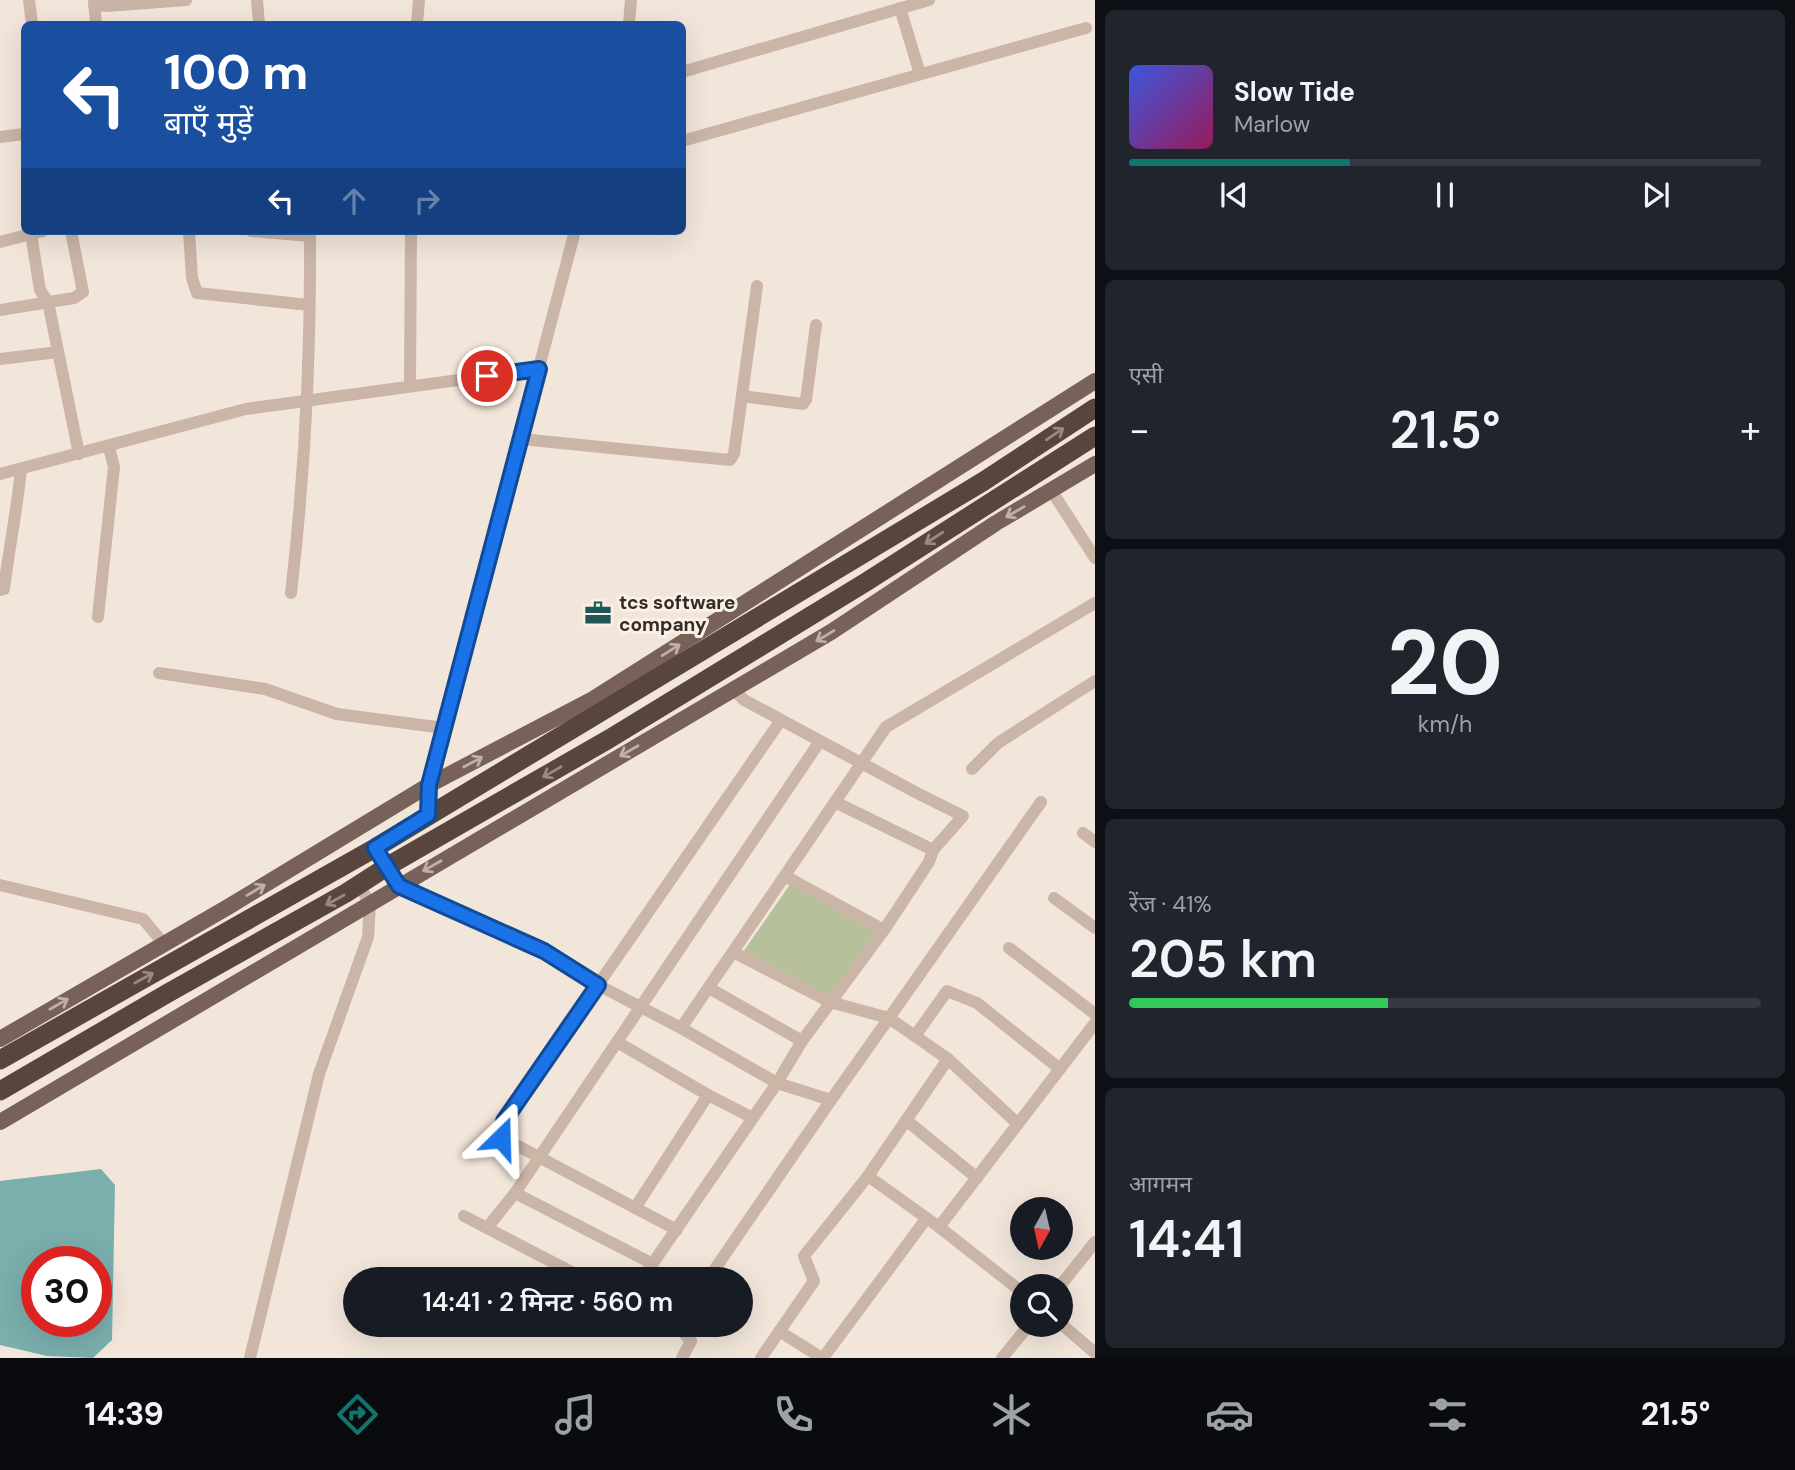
<!DOCTYPE html>
<html lang="hi">
<meta charset="utf-8">
<style>
body{margin:0;font-family:"DM Sans","Noto Sans Devanagari",sans-serif;background:#20242c;color:#f1f3f6;height:100vh;display:flex;flex-direction:column;font-size:26px;white-space:nowrap}
*{box-sizing:border-box;margin:0}
p{font-size:23px;color:#9ea1a6}
.icon{flex:none;width:38px;height:38px;fill:none;stroke:currentColor;stroke-width:2;stroke-linecap:round;stroke-linejoin:round}
.map{position:relative;flex:1;overflow:hidden}
.details{display:flex;flex-direction:column;gap:10px;padding:10px;background:#0d0f14;width:700px}
.details>*{flex:none}
.top-card{position:absolute;left:21px;top:21px;width:665px;height:214px;border-radius:10px;box-shadow:0 7px 28px #0002;background:#1a4fa0;color:#fff;overflow:hidden}
.needle{width:46px;rotate:188deg}
.tools{position:absolute;left:1010px;top:1197px;display:grid;gap:14px}
.tools a{display:grid;place-items:center;width:63px;height:63px;border-radius:50%;background:#171b24;box-shadow:0 7px 28px #0002;font-size:35px}
.speed{position:absolute;left:21px;top:1246px;display:flex;gap:14px;font-size:35px;font-weight:700;text-align:center}
.speed>*{display:grid;place-content:center;width:91px;height:91px;border-radius:50%;background:#171b24;box-shadow:0 7px 28px #0002;line-height:1}
.speed .limit{border:10px solid #d22;background:#fff;color:#111}
.pin{position:absolute;display:grid;place-items:center;width:60px;height:60px;color:#fff;margin:-30px;border:4px solid #fff;border-radius:50%;box-shadow:0 2px 7px #0007}
.me{position:absolute;width:77px;margin:-38px;rotate:22deg;stroke-linejoin:round;filter:drop-shadow(0 0 5px #0008)}
.turn{display:flex;align-items:center;gap:24px;height:147px;padding:0 28px;font-size:32px}
.turn .icon{width:91px;height:91px;stroke-width:2.5}
.turn b{display:block;font-size:49px;line-height:60px}
.lanes{display:flex;align-items:center;height:66px;padding:0 28px;background:#0003;justify-content:center;gap:35px;direction:ltr}
.lanes .off{opacity:.35}
.big{font-size:52px;font-weight:600;line-height:1.1}
.details .tile{flex:1;display:flex;flex-direction:column;justify-content:center;gap:10px;min-width:0;padding:0 24px;border-radius:10px;background:#20242c}
.details .dial{align-items:center;gap:0}
.dial b{font-size:91px;line-height:1}
.song{display:flex;align-items:center;gap:21px}
.cover{width:84px;height:84px;border-radius:10px;background:linear-gradient(135deg,hsl(230 70% 55%),hsl(330 70% 35%))}
.played{height:7px;border-radius:4px;background:linear-gradient(90deg,#0f766e 35%,#363941 35%)}
.keys{display:flex;justify-content:space-around;direction:ltr}
.heat{display:flex;justify-content:space-between;align-items:center;font-size:38px;direction:ltr}
.charge{height:10px;border-radius:5px;background:linear-gradient(90deg,#34c759 41%,#363941 0)}
.trip{position:absolute;left:343px;top:1267px;width:410px;height:70px;border-radius:35px;background:#171b24;box-shadow:0 7px 28px #0002;font-weight:600;line-height:70px;text-align:center}
.dock{display:flex;height:112px;justify-content:space-around;align-items:center;background:#090b0e;color:#9ea1a6}
.dock .icon{width:49px;height:49px}
.dock .current{color:#0f766e}
.dock b{font-size:32px;color:#f1f3f6}
main{display:flex;flex:1;min-height:0}
.map>svg:first-child{display:block}
.green{fill:#b6c19b}
.water{fill:#7aafae;fill-rule:evenodd}
.lines{fill:none;stroke-linecap:round;stroke-linejoin:round}
.minor{stroke:#cab5a7;stroke-width:12}
.major{stroke:#786158;stroke-width:16}
.highway{stroke:#57453e;stroke-width:19}
.oneway{stroke:#988982}
.oneway2{stroke:#bfb0a7}
.route-casing{stroke:#114b97;stroke-width:18}
.route{stroke:#1a73e8;stroke-width:12}
.labels{text-anchor:middle;stroke-width:6;stroke-linejoin:round;paint-order:stroke}
.poi-label{font-size:19px;font-weight:bold;fill:#362b27;stroke:#f9f0e7;text-anchor:start}
</style>
<main>
<div class="map">
<svg width="1095" height="1358" viewBox="0 0 1095 1358">
<rect width="100%" height="100%" fill="#f2e6db"/>
<path class="green" d="M791,883L876,932L829,1002L743,952Z"/>
<path class="water" d="M101,1169L115,1185L112,1340L93,1358L47,1356L0,1345V1181ZM37,1262H96V1321H37Z"/>
<g class="lines">
<g class="minor">
<path d="M29,0L32,24"/>
<path d="M94,0L96,24"/>
<path d="M257,0L259,24"/>
<path d="M94,5L107,6L186,0"/>
<path d="M900,8L920,74"/>
<path d="M417,24L419,0"/>
<path d="M629,24L631,0"/>
<path d="M682,72L929,0"/>
<path d="M0,137L24,134"/>
<path d="M682,141L1086,28"/>
<path d="M189,231L192,278L197,293L309,305"/>
<path d="M251,231L310,236"/>
<path d="M31,234L40,290L48,302L79,454"/>
<path d="M0,242L43,231"/>
<path d="M0,310L74,298L83,292L71,231"/>
<path d="M0,359L58,352"/>
<path d="M410,386L411,231"/>
<path d="M742,396L803,404L806,400L816,325"/>
<path d="M521,439L730,460L734,454L757,286"/>
<path d="M0,474L246,409L539,369"/>
<path d="M1051,490L1095,558"/>
<path d="M0,590L4,589C9,548 17,510 21,470"/>
<path d="M291,593C305,473 311,352 310,231"/>
<path d="M98,617L114,467L109,447"/>
<path d="M159,673L265,689L337,714L444,728"/>
<path d="M972,769L998,743L1095,681"/>
<path d="M835,802L933,850"/>
<path d="M428,815L429,785L575,231"/>
<path d="M1083,833L1095,842"/>
<path d="M375,848L399,886L544,951L598,985L681,1028L777,1083L831,1100L889,1018L948,1059L868,1176"/>
<path d="M785,876L884,930"/>
<path d="M0,885L143,919L164,944"/>
<path d="M1054,898L1095,928"/>
<path d="M1009,948L1095,1014"/>
<path d="M733,952L830,1002L889,1018L1041,802"/>
<path d="M709,988L802,1041"/>
<path d="M681,1028L886,727L1095,603"/>
<path d="M915,1036L947,991L977,1003L1060,1069"/>
<path d="M617,1042L708,1095L753,1118"/>
<path d="M948,1059L1018,1124"/>
<path d="M906,1120L977,1178"/>
<path d="M515,1193L653,1264"/>
<path d="M635,1208L708,1095"/>
<path d="M464,1216L585,1279"/>
<path d="M487,1228L515,1193L820,741"/>
<path d="M677,1230L501,1137L504,1121L781,720"/>
<path d="M642,1279L777,1083L802,1041L884,930L929,862L933,850L963,816L917,793L744,700L734,690"/>
<path d="M708,1279L831,1100"/>
<path d="M1060,1286L1095,1242"/>
<path d="M1022,1292L939,1227L1095,1023"/>
<path d="M1060,1323L1095,1353"/>
<path d="M676,1325L691,1341L682,1358"/>
<path d="M779,1331L822,1358"/>
<path d="M250,1358L319,1074L368,937L370,904L359,885"/>
<path d="M761,1358L814,1281L804,1256L868,1176L939,1227"/>
<path d="M823,1358L926,1219"/>
<path d="M1002,1358L1029,1325"/>
</g>
<g class="major">
<path d="M0,1039L228,907L429,785L593,699L1095,381"/>
<path d="M0,1122L831,632L996,523L1095,464"/>
</g>
<g class="highway">
<path d="M0,1060L375,848L984,481L1095,408"/>
<path d="M0,1091L168,993L346,893L388,866L609,739L866,582L1095,436"/>
</g>
</g>
<defs><path id="oneway-shaft" d="M-6 0H5M1.5-3L5.5 0L1.5 3" fill="none" stroke-width="1.6" stroke-linecap="round" stroke-linejoin="round" transform="scale(1.75)"/></defs>
<g class="oneway">
<use href="#oneway-shaft" transform="translate(1055 434) rotate(-34)"/>
<use href="#oneway-shaft" transform="translate(934 538) rotate(147)"/>
<use href="#oneway-shaft" transform="translate(552 772) rotate(150)"/>
<use href="#oneway-shaft" transform="translate(335 900) rotate(151)"/>
<use href="#oneway-shaft" transform="translate(144 978) rotate(-29)"/>
</g>
<g class="oneway2">
<use href="#oneway-shaft" transform="translate(1015 512) rotate(149)"/>
<use href="#oneway-shaft" transform="translate(825 636) rotate(149)"/>
<use href="#oneway-shaft" transform="translate(671 650) rotate(-32)"/>
<use href="#oneway-shaft" transform="translate(629 751) rotate(150)"/>
<use href="#oneway-shaft" transform="translate(473 762) rotate(-28)"/>
<use href="#oneway-shaft" transform="translate(432 866) rotate(150)"/>
<use href="#oneway-shaft" transform="translate(256 890) rotate(-31)"/>
<use href="#oneway-shaft" transform="translate(59 1004) rotate(-30)"/>
</g>
<g class="lines">
<defs>
<path id="route" d="M487,376L539,369L429,785L428,815L375,848L399,886L544,951L598,985L504,1121L501,1138"/>
</defs>
<use href="#route" class="route-casing"/>
<use href="#route" class="route"/>
</g>
<defs>
<symbol id="office-bare" viewBox="-9 -9 18 18"><path d="M-6-3h4V-5.5h4V-3h4V5H-6ZM-1-4.5V-3h2v-1.5ZM-6 0V1H6V0Z" fill="#1d5757" stroke="#f9f0e7" stroke-width="2.5" paint-order="stroke"/></symbol>
</defs>
<g fill-rule="evenodd">
<use href="#office-bare" x="579" y="594" width="38" height="38"/>
</g>
<g class="labels">
<g class="poi-label">
<text x="619" y="609">tcs software<tspan x="619" dy="22">company</tspan></text>
</g>
</g>
</svg>
<div class="tools">
<a><svg class="needle" viewBox="-14 -14 28 28"><path d="M0-13l5 13h-10z" fill="#e53935"/><path d="M0 13l5-13h-10z" fill="#9ea1a6"/></svg></a>
<a><svg class="icon" aria-label="search" viewBox="0 0 24 24"><circle cx="10" cy="10" r="6"/><path d="M15 15l6 6"/></svg></a>
</div>
<div class="speed"><div class="limit">30</div></div>
<div class="pin" style="left:487px;top:376px;background:#d93025"><svg class="icon" aria-label="arrive" viewBox="0 0 24 24"><path d="M6 21V4h12l-3 4 3 4H6"/></svg></div>
<svg class="me" style="left:501px;top:1138px" viewBox="-20 -20 40 40"><path d="M0-17L14 15 0 8-14 15z" fill="#1a73e8" stroke="#fff" stroke-width="4"/></svg>
<div class="trip">14:41 · 2 मिनट · 560 m</div>
<div class="top-card">
<div class="turn"><svg class="icon" aria-label="left" viewBox="0 0 24 24"><path d="M17 20v-9H6M10 6l-5 5 5 5"/></svg><div><b>100 m</b>बाएँ मुड़ें</div></div>
<div class="lanes"><svg class="icon" aria-label="left" viewBox="0 0 24 24"><path d="M17 20v-9H6M10 6l-5 5 5 5"/></svg><svg class="icon off" aria-label="ahead" viewBox="0 0 24 24"><path d="M12 20V5M6 11l6-6 6 6"/></svg><svg class="icon off" aria-label="right" viewBox="0 0 24 24"><path d="M7 20v-9h11M14 6l5 5-5 5"/></svg></div>
</div>
</div>
<section class="details">
<div class="tile">
<div class="song"><i class="cover"></i><div><b>Slow Tide</b><p>Marlow</p></div></div>
<div class="played"></div>
<div class="keys"><svg class="icon" aria-label="previous" viewBox="0 0 24 24"><path d="M18 5L8 12l10 7zM5 5v14"/></svg><svg class="icon" aria-label="pause" viewBox="0 0 24 24"><path d="M8 5v14M16 5v14"/></svg><svg class="icon" aria-label="next" viewBox="0 0 24 24"><path d="M6 5l10 7-10 7zM19 5v14"/></svg></div>
</div>
<div class="tile"><p>एसी</p>
<div class="heat"><a>−</a><b class="big">21.5°</b><a>+</a></div>
</div>
<div class="tile dial"><b>20</b><p>km/h</p></div>
<div class="tile"><p>रेंज · 41%</p><b class="big">205 km</b><div class="charge"></div></div>
<div class="tile"><p>आगमन</p><b class="big">14:41</b></div>
</section>
</main>
<nav class="dock">
<b>14:39</b>
<svg class="icon current" aria-label="directions" viewBox="0 0 24 24"><path d="M12 3l9 9-9 9-9-9zM9 14v-3h6M13 9l2 2-2 2"/></svg>
<svg class="icon" aria-label="music" viewBox="0 0 24 24"><path d="M9 18V5l10-2v13"/><circle cx="6" cy="18" r="3"/><circle cx="16" cy="16" r="3"/></svg>
<svg class="icon" aria-label="phone" viewBox="0 0 24 24"><path d="M5 4h4l2 5-3 2q2 4 5 5l2-3 5 2v4C11 20 4 13 5 4z"/></svg>
<svg class="icon" aria-label="climate" viewBox="0 0 24 24"><path d="M12 3v18M4 7l16 10M4 17L20 7"/></svg>
<svg class="icon" aria-label="car" viewBox="0 0 24 24"><path d="M5 17H2v-5l4-1 3-4h7l3 4 3 1v5h-3M9 17h6M6 11h13"/><circle cx="7" cy="17" r="2"/><circle cx="17" cy="17" r="2"/></svg>
<svg class="icon" aria-label="filters" viewBox="0 0 24 24"><path d="M4 7h16M4 17h16"/><circle cx="9" cy="7" r="2"/><circle cx="15" cy="17" r="2"/></svg>
<b>21.5°</b>
</nav>
